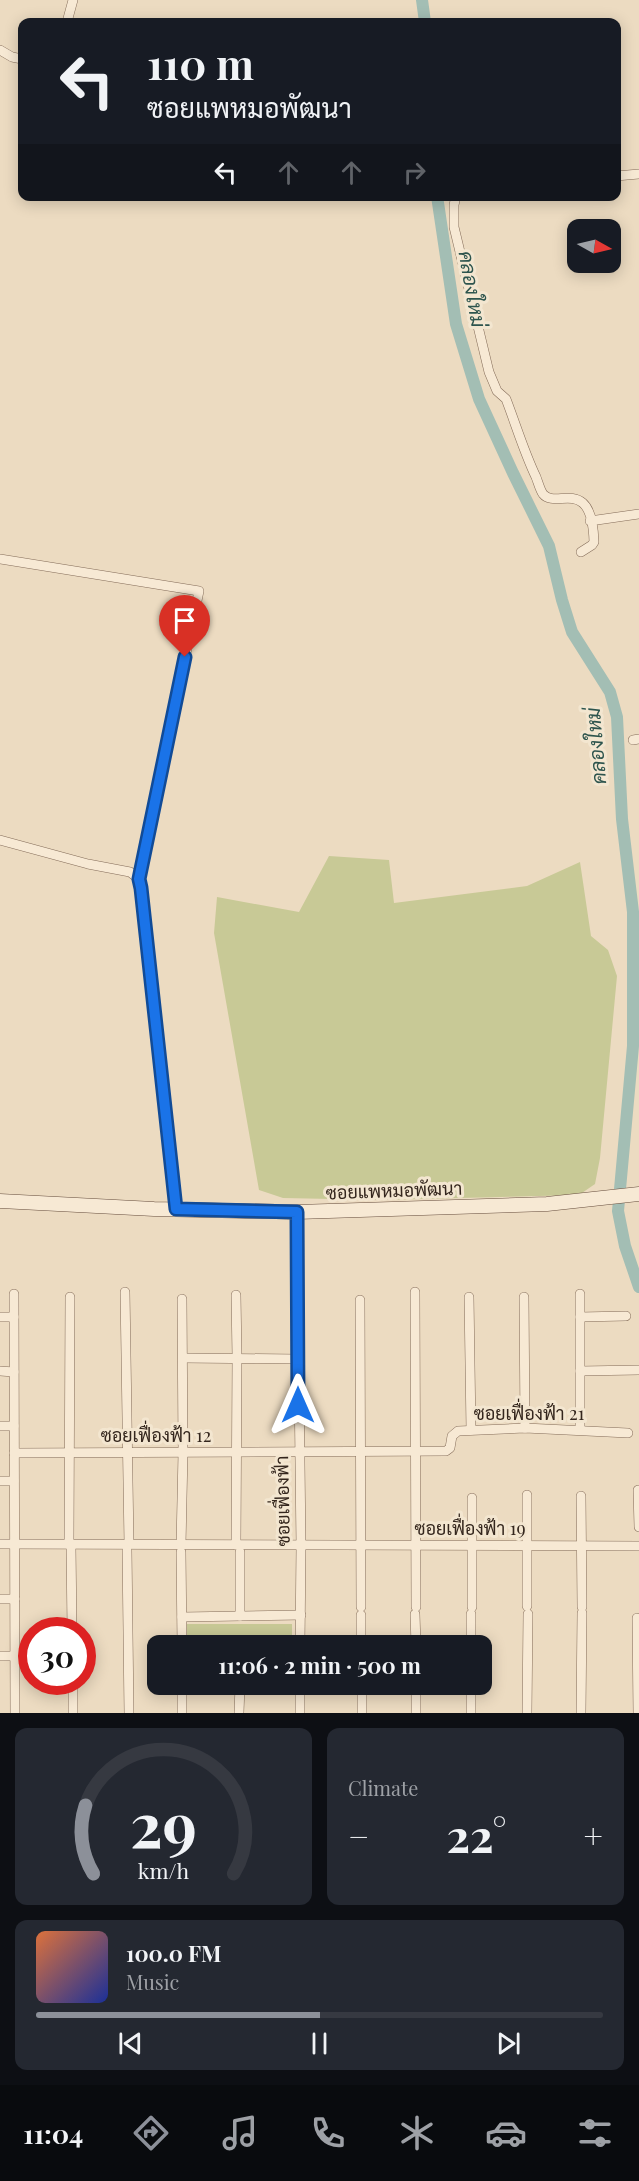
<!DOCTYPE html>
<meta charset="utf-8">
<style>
body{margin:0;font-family:"Playfair Display",Sarabun,serif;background:#242831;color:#f1f3f6;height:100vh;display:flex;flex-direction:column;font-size:22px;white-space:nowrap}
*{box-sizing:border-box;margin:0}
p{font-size:20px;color:#9ea1a6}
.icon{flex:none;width:33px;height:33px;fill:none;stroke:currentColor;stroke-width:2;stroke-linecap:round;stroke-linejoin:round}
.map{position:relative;height:1713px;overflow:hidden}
.drawer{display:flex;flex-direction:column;gap:15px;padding:15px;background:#0d0f14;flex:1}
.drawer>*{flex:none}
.guide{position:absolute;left:18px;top:18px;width:603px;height:183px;border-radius:12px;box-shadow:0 3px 15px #0003;background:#171b24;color:#f1f3f6;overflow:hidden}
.needle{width:39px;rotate:98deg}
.tools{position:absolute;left:567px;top:219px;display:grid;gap:12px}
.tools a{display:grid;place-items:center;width:54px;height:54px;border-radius:12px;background:#171b24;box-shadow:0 3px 15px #0003;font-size:30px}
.speed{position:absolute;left:18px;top:1617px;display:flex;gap:12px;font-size:30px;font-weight:700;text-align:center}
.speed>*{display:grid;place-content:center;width:78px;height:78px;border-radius:50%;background:#171b24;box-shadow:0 3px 15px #0003;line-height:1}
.speed .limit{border:9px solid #d22;background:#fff;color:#111}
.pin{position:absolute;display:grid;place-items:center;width:51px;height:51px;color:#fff;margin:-62px -26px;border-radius:50% 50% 50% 0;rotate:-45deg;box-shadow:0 0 6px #0007}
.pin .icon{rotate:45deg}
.me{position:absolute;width:66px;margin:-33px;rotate:0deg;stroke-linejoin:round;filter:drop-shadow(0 0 4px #0008)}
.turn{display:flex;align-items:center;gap:21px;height:126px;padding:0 30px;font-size:27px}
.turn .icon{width:78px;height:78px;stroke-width:2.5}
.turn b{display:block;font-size:42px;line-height:51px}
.lanes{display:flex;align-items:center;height:57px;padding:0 30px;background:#0003;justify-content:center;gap:30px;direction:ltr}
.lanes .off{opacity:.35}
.big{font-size:45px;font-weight:700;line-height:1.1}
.drawer .widget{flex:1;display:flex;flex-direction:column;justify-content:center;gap:9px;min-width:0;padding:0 21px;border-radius:12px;background:#242831}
.drawer .dial{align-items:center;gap:0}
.dial svg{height:156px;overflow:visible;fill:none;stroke:#363941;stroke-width:7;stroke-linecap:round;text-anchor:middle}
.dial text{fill:#f1f3f6;stroke:none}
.song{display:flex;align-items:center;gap:18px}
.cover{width:72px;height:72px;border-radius:9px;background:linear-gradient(135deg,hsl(20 70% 55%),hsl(230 70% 35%))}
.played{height:6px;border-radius:3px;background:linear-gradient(90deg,#8c9099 50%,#363941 50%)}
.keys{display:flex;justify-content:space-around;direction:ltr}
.heat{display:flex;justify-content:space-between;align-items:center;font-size:33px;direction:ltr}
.drawer .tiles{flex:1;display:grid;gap:15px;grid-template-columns:1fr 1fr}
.widget:last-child{grid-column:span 2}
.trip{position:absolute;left:147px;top:1635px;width:345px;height:60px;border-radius:12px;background:#171b24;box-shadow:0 3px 15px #0003;font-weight:700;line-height:60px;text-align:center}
.tab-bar{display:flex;height:96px;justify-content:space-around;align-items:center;background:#090b0e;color:#9ea1a6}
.tab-bar .icon{width:42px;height:42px}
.tab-bar .on{color:#8c9099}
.tab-bar b{font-size:27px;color:#f1f3f6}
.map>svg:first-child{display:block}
.green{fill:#c8c996}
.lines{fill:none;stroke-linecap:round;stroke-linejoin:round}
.canal{stroke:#a3beb4;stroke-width:12}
.street-casing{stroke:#846c59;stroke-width:10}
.secondary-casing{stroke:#664d3d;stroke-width:15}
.street{stroke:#f7e9d4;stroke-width:9}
.secondary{stroke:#f7e9d4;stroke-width:14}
.route-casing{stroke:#114b97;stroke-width:15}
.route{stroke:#1a73e8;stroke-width:10}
.labels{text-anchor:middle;stroke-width:6;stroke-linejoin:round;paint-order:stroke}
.street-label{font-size:18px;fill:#34261d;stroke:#f3e6d0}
.water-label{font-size:20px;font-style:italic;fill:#2d544d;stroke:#f3e6d0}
</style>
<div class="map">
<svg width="639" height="1713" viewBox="0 0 639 1713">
<rect width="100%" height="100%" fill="#ecdbc1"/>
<g class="green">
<path d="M329,856L389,860L394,903L527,886L580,862L591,936L608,950L617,976L600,1158L595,1184L579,1195L381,1200L283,1198L259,1190L214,933L217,897L299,912Z"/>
<rect x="187" y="1624" width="105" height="21"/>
</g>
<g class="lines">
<g class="canal">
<path d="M422,0L425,22"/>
<path d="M437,196L456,324L479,399L513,473L549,546L562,600L572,632L610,692L617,717L622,819L633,912V1046L618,1211L625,1246L639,1287"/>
</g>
<defs>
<g id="street">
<path d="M67,22L73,0"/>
<path d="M0,50L12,57L22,59"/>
<path d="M616,176L639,174"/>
<path d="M456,196L454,205V227L489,372L497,391L506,399C516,425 524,452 536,477C538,482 540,490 543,494C556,510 592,474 594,542L592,545L581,552"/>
<path d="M590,521L639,514"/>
<path d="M0,559L199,591L139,879"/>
<path d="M633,740L639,739"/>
<path d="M0,840L88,864L130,872L139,879L142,888L176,1209"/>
<path d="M297,1212L301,1546L300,1646"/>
<path d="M125,1292L129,1544"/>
<path d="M415,1292L416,1607"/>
<path d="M14,1294L15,1713"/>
<path d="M469,1297L471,1430"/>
<path d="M524,1297L525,1428"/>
<path d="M360,1300L361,1607"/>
<path d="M0,1317H14"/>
<path d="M580,1317L626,1316"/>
<path d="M183,1358L298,1359"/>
<path d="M0,1371L14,1372"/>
<path d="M580,1371L639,1370"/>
<path d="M0,1426H14"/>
<path d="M580,1430V1294"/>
<path d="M14,1453L446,1451L450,1448L452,1436L458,1431L525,1428L628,1433"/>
<path d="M0,1481H14"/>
<path d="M638,1490L639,1527"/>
<path d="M527,1495V1606"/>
<path d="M581,1496L582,1607"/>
<path d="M0,1544L639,1546"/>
<path d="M69,1544L70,1297"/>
<path d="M181,1545L183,1453L182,1299"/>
<path d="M236,1545L237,1357L236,1295"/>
<path d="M71,1546L72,1630"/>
<path d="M127,1550L129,1713"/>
<path d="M181,1552L182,1646"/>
<path d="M240,1552V1616"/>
<path d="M0,1599H15"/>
<path d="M472,1607V1498"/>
<path d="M415,1614L416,1646"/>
<path d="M361,1615V1646"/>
<path d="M182,1617L301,1615"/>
<path d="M637,1618L638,1713"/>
<path d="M471,1646V1614"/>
<path d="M0,1656H15"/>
<path d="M73,1682V1713"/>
<path d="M182,1684V1713"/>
<path d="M362,1684V1713"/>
<path d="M416,1684V1713"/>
<path d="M239,1713L240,1685"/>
<path d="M300,1713V1684"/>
<path d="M471,1713V1684"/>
<path d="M527,1713L528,1614"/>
<path d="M581,1713L582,1613"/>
</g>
<path id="secondary" d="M0,1201L154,1209L297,1212L547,1204L639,1194"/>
</defs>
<use href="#street" class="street-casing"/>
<use href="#secondary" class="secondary-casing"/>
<use href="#street" class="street"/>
<use href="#secondary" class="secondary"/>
</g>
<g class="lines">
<defs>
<path id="route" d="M185,657L139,879L141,888L176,1209L297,1212L298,1405"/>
</defs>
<use href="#route" class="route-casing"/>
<use href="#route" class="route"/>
</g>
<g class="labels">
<g class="street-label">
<text transform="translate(394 1191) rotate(-2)" y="6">ซอยแพหมอพัฒนา</text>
<text x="529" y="1420">ซอยเฟื่องฟ้า 21</text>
<text x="156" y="1442">ซอยเฟื่องฟ้า 12</text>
<text transform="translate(283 1501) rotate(-91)" y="6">ซอยเฟื่องฟ้า</text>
<text x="470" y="1535">ซอยเฟื่องฟ้า 19</text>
</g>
<g class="water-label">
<text transform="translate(472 289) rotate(80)" y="7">คลองใหม่</text>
<text transform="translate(596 746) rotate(-95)" y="7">คลองใหม่</text>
</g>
</g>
</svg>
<div class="tools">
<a><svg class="needle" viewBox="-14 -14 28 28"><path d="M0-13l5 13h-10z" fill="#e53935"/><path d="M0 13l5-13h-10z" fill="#9ea1a6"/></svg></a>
</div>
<div class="speed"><div class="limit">30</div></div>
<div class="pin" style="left:185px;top:657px;background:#d93025"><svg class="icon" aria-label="arrive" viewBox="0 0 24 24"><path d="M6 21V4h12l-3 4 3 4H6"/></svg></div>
<svg class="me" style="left:298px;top:1405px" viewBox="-20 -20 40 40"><path d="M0-17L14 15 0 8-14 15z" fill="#1a73e8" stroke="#fff" stroke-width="4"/></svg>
<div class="trip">11:06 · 2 min · 500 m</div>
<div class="guide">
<div class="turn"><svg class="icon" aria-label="left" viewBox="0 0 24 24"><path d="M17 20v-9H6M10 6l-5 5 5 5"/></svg><div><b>110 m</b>ซอยแพหมอพัฒนา</div></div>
<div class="lanes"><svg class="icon" aria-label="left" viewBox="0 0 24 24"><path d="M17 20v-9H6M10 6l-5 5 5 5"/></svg><svg class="icon off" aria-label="ahead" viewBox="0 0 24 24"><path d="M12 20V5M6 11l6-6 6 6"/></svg><svg class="icon off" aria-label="ahead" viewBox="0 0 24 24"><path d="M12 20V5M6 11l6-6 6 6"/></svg><svg class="icon off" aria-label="right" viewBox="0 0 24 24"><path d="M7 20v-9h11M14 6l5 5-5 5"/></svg></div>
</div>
</div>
<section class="drawer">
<div class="tiles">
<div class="widget dial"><svg viewBox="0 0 100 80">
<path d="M14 69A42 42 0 1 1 86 69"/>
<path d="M14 69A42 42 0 0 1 10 34" stroke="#8c9099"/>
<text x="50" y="56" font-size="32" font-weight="700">29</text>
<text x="50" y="72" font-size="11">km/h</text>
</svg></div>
<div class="widget"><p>Climate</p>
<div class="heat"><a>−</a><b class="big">22°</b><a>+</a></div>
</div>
<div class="widget">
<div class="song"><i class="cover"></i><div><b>100.0 FM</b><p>Music</p></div></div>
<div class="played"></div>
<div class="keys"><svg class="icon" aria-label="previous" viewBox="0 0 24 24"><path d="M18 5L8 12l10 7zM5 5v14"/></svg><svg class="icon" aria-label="pause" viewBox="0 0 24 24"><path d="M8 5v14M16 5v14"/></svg><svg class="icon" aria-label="next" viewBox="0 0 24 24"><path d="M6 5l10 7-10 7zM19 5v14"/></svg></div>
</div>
</div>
</section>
<nav class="tab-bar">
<b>11:04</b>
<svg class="icon on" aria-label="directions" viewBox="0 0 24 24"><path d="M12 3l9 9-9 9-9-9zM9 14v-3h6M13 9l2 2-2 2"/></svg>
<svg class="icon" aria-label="music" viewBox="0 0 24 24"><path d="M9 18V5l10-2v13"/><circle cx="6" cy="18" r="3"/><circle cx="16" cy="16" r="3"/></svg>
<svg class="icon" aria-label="phone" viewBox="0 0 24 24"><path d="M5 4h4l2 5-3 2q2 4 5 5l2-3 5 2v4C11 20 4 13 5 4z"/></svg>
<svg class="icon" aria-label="climate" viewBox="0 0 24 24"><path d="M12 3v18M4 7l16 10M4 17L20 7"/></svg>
<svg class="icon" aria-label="car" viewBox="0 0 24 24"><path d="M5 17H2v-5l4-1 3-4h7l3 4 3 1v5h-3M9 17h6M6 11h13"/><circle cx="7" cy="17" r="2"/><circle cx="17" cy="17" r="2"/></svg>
<svg class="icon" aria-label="filters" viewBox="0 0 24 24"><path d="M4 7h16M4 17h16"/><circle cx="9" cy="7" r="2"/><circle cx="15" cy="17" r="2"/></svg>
</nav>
